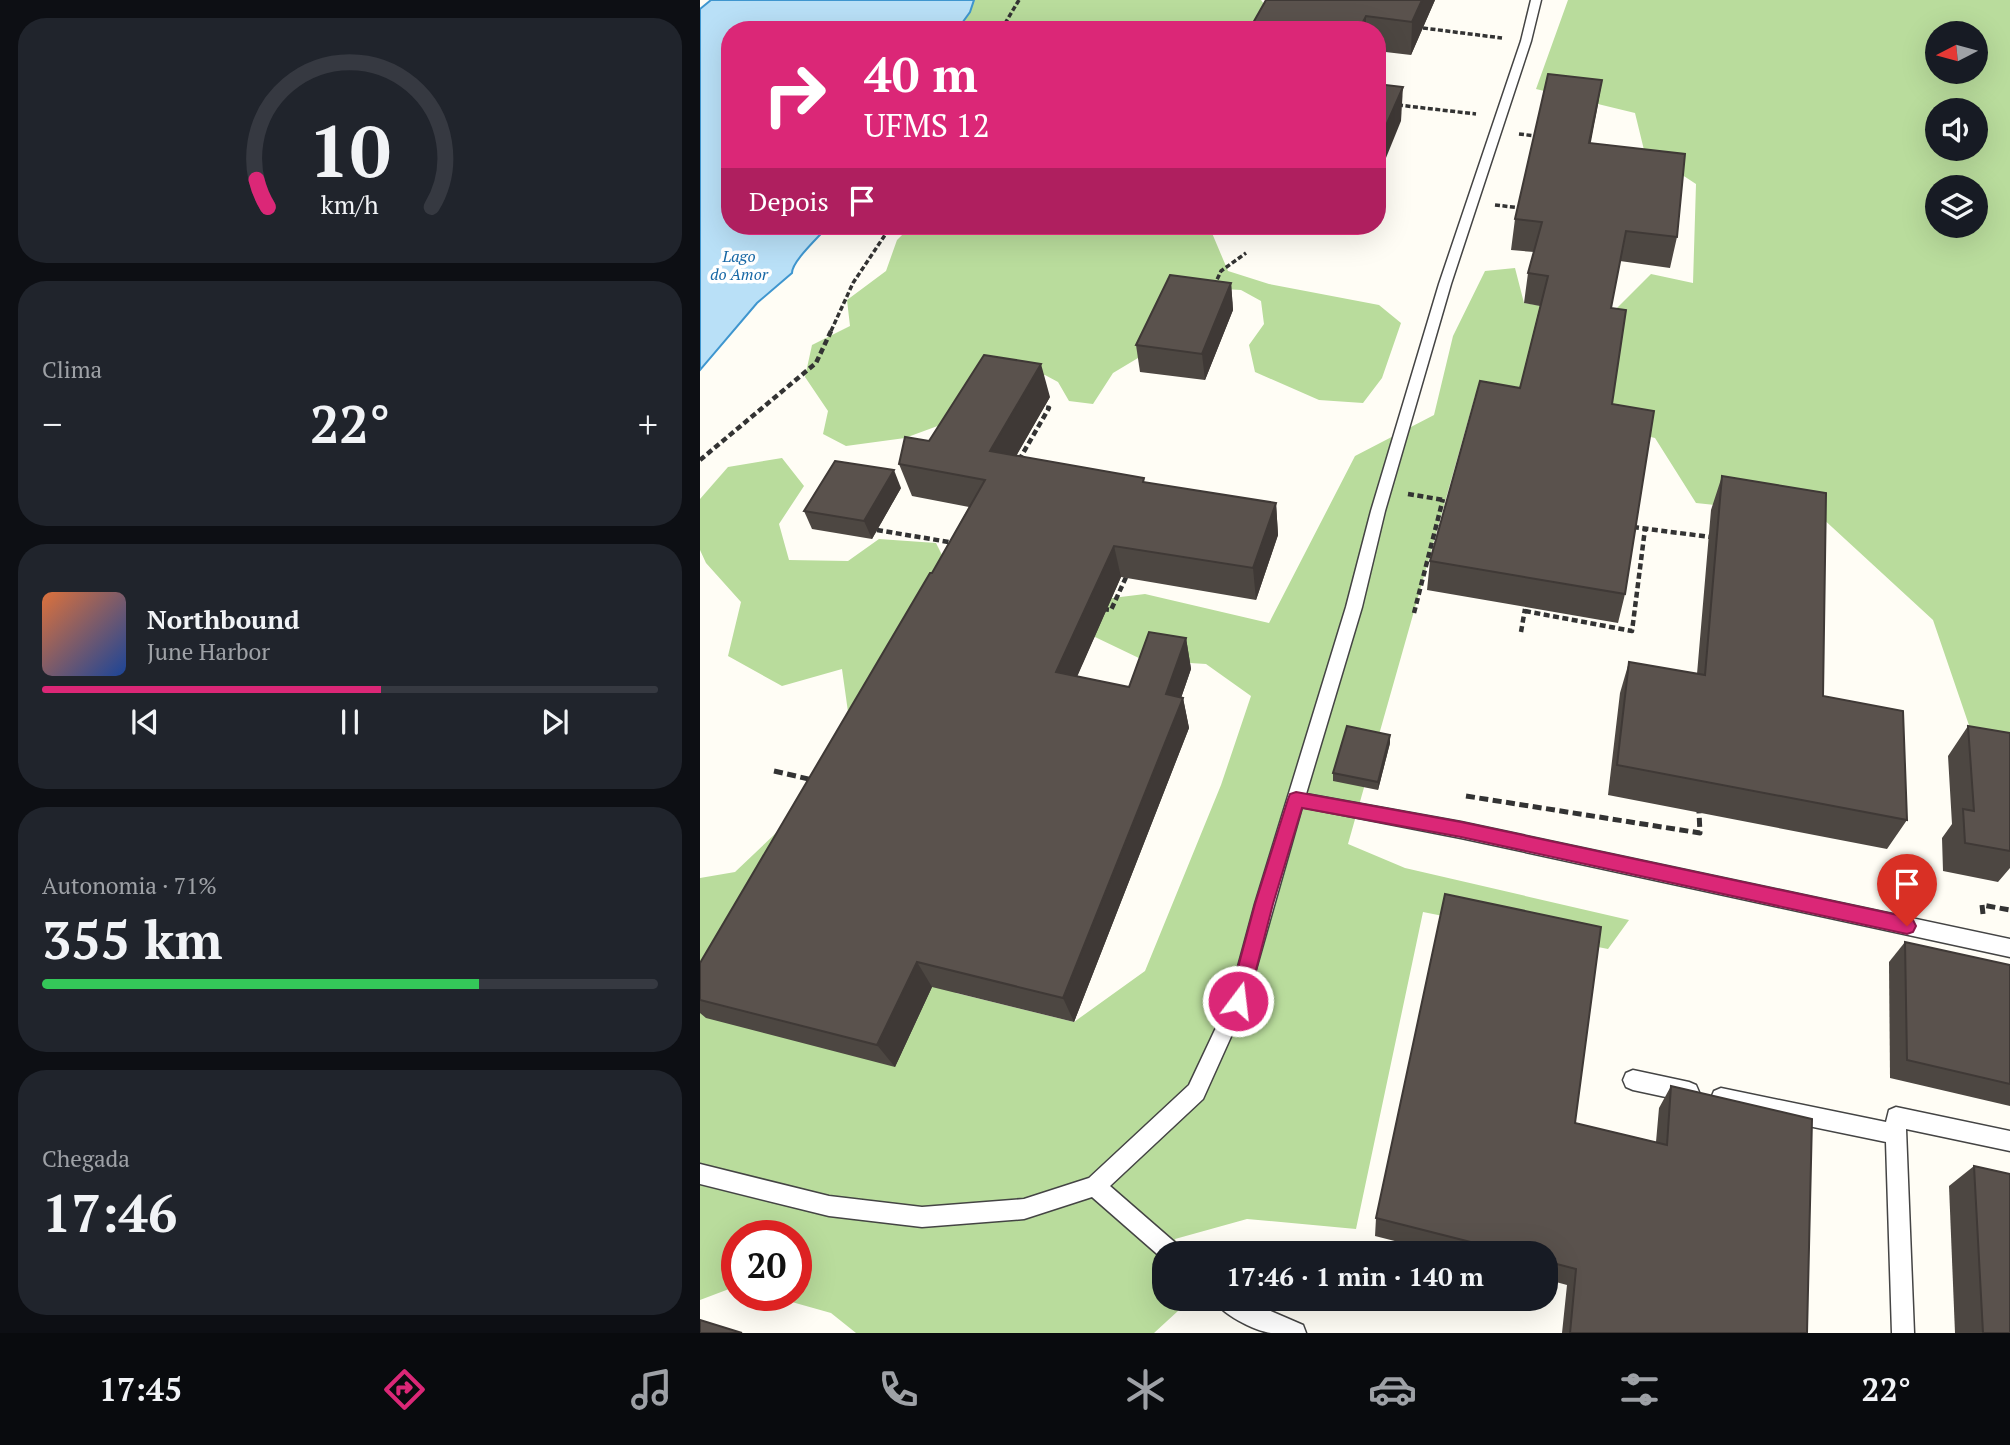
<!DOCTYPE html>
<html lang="pt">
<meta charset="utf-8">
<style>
body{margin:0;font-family:"PT Serif",serif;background:#20242c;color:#f1f3f6;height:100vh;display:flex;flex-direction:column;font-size:26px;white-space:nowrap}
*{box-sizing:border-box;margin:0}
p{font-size:23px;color:#9ea1a6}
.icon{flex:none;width:38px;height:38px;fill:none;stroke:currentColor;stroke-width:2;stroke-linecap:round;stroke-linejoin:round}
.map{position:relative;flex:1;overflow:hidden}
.side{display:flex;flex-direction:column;gap:18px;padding:18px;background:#0d0f14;width:700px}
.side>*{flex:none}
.banner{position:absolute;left:21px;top:21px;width:665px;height:214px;border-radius:28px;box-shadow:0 7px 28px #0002;background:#db2777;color:#fff;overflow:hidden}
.needle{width:46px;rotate:264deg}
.buttons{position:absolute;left:1225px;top:21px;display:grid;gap:14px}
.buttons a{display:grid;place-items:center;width:63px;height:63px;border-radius:50%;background:#171b24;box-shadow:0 7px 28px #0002;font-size:35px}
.speed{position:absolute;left:21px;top:1220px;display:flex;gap:14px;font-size:35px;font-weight:700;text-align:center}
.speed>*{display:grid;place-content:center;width:91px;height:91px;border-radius:50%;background:#171b24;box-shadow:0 7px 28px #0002;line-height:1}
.speed .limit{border:10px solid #d22;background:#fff;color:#111}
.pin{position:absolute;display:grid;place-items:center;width:60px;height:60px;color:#fff;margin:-72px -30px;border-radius:50% 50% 50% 0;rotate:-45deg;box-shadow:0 0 7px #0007}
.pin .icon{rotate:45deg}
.me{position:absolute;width:77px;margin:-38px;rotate:15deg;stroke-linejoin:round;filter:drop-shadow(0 0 5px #0008)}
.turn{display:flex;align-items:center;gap:24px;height:147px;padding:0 28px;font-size:32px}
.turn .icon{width:91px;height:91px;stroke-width:2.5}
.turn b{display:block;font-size:49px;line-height:60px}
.then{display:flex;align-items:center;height:66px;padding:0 28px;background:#0003;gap:14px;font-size:26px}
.big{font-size:52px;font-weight:800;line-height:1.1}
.side .card{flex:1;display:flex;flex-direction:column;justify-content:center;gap:10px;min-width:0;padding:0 24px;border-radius:28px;background:#20242c}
.side .dial{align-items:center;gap:0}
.dial svg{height:182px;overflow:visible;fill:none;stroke:#363941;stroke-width:7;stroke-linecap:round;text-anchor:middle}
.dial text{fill:#f1f3f6;stroke:none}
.song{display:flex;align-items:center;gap:21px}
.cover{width:84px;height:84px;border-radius:10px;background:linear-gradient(135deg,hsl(20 70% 55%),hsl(220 70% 35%))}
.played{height:7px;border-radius:4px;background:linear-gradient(90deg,#db2777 55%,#363941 55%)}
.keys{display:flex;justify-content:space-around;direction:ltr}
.heat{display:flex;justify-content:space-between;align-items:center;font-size:38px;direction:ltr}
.charge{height:10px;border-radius:5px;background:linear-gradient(90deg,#34c759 71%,#363941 0)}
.trip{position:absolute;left:452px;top:1241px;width:406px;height:70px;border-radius:28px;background:#171b24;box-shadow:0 7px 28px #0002;font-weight:800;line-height:70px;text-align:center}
.tabs{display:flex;height:112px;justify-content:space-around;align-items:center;background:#090b0e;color:#9ea1a6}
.tabs .icon{width:49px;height:49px}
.tabs .selected{color:#db2777}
.tabs b{font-size:32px;color:#f1f3f6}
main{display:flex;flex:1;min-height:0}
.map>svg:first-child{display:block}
.forest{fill:#b9dc9c;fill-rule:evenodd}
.water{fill:#b9e0f7;stroke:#3f96cf;stroke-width:2}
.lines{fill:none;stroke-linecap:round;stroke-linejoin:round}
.service-casing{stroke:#444;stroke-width:3}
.path-far2{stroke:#333;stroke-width:3.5;stroke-dasharray:5 2.5;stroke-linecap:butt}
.path-far1{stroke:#333;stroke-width:4.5;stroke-dasharray:6 3.5;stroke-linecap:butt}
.path{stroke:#333;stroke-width:5;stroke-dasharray:9 4.5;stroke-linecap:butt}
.service{fill:#fff;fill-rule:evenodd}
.wall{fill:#4d4742}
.shaded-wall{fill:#3f3936}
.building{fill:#5a524d;stroke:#3f3936;stroke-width:2}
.route{fill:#db2777;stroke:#8e194d;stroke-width:2}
.labels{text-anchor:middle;stroke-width:7;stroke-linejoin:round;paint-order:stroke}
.far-water-label{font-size:16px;font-style:italic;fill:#1768a6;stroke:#fff}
</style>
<main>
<section class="side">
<div class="card dial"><svg viewBox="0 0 100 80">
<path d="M14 69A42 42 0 1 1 86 69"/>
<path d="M14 69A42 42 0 0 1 9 57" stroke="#db2777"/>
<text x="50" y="56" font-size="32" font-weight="700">10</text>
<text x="50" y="72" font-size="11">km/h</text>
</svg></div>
<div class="card"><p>Clima</p>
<div class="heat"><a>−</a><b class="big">22°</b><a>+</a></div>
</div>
<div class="card">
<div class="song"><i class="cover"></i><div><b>Northbound</b><p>June Harbor</p></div></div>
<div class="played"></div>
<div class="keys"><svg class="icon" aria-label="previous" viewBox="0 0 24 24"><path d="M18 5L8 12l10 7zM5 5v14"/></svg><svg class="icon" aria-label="pause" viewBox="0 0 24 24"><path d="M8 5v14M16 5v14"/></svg><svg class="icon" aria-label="next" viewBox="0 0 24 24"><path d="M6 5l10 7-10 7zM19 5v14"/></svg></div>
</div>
<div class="card"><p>Autonomia · 71%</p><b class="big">355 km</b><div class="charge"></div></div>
<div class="card"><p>Chegada</p><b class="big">17:46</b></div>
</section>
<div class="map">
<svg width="1310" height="1333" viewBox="0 0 1310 1333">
<rect width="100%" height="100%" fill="#fffdf5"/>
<g class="forest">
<path d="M274,0H561L569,11L562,30H257L270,12Z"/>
<path d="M868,0H1310V746L1273,737L1233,620L1120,516L996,503L955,438L775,396L648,844L705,868L929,920L908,949L723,912L656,1229L547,1219L475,1239L480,1253H464V1298L491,1299L454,1333H156L131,1313L67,1295H96V1236H37V1286L0,1300V878L35,872L94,816L149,719L142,669L82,686L28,656L41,602L6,563L0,550V499L28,467L82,458L104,486L79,524L89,560L148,561L179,539L236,543L250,571L302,839L256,993L374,1022L445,971L521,785L551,696L506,664L443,660L395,637L324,623L404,599L445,594L569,623L655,456L734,415L753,336L785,271L815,268L824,303L909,316L951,274L993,283L996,184L944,150L935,113L836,89ZM1237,33H1276V72H1237ZM1237,110H1276V149H1237ZM1237,187H1276V226H1237Z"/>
<path d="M211,226H509L528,271L569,284L679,305L701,323L682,378L663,403L619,400L555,372L549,345L564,324L561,301L541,290L524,289L438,358L413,373L393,404L369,401L358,382L345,375L282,390L243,424L205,438L146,446L123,434L128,411L105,377L112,345L150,326L147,300L186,271L197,240Z"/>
</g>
<path class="water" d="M11,0H274L270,12L257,30H30V226H128C119,237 92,261 92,273L57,303L0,370V9Z"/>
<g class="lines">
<defs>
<g id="service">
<path d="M831,0H841L831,41L751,284L685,511L662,607L606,794L761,822L1310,939V957L761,838L602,807L547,1001L503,1099L410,1186L479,1246L483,1253H464V1260L392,1197L324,1219L222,1227L129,1216L0,1184V1164L129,1196L222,1207L324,1199L389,1178L489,1085L529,1000L555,904L646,607L671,511L739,284L821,41Z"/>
<path d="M933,1070L989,1082L996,1085L999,1092L996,1099L989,1102L933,1090L926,1087L923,1080L926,1073Z"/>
<path d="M1021,1088L1186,1122L1189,1110L1196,1107L1310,1131V1151L1206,1129L1214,1333H1192L1186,1142L1021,1108L1014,1105L1011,1098L1014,1091Z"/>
<path d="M513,1298H541L603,1325L606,1333C595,1333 582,1333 571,1333C555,1331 520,1314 513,1298Z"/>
</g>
</defs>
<use href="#service" class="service-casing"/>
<g class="path-far2">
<path d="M723,28L802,38"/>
<path d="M301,30L319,0"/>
<path d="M698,105L776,114"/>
<path d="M819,134L836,136"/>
<path d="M795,205L821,208"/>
<path d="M514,286L521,271L546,253"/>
<path d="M131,331L153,283L191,226"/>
</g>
<g class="path-far1">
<path d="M0,460L116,363L132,329"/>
<path d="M319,460L349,408L344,407"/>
<path d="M708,494L744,500"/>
<path d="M933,527L1010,537"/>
<path d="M177,530L255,543"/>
<path d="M403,609L411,610L427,575"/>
<path d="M825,611L932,631L945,529"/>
<path d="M714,613L743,499"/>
<path d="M821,632L825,609"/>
</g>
<g class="path">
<path d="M74,771L113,780"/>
<path d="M766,796L1000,833L999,812"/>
<path d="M1283,914L1282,905L1310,910"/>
</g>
<use href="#service" class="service"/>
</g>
<g class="wall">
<path d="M735,0L711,55L677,51V30H549Z"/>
<path d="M902,80L890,143L977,237L970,268L920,261L911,308L912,404L925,594L918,623L727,590L730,561L820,388L840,306L824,303L828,273L834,252L811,250L815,219Z"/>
<path d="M531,283L533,310L505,380L440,372L436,345Z"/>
<path d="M350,397L316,456L445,483L576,503L578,535L556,600L421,577L377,676L429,687L486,638L491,669L481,698H483L489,728L374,1022L232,987L195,1067L6,1018L0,1013V963L232,573L269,507L212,496L199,464Z"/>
<path d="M1022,476L1123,696L1207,820L1187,849L908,795L920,693L929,662L997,674L1011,510Z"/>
<path d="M201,488L172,539L112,529L104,511Z"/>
<path d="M1268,726L1310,733V868L1298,882L1243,871L1242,838L1252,824L1248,756Z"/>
<path d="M690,743L678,790L633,781V773Z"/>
<path d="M1205,942L1310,965V1106L1190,1078L1189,962Z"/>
<path d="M971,1086L1107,1333H862L867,1285L845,1279V1253H742L675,1236L676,1218L875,1123L956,1142L959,1108Z"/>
<path d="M1274,1166L1310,1333H1255L1249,1186Z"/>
</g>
<g class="shaded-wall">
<path d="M722,0H735L711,55L712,22Z"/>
<path d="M666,16V30H659Z"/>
<path d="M902,80L897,110L885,173L889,143Z"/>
<path d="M703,87L701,121L677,180V146Z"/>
<path d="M531,283L533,310L505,380L502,354Z"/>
<path d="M341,364L350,397L300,484L290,451Z"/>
<path d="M194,470L201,488L172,539L164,521Z"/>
<path d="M576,503L578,535L556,600L553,568Z"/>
<path d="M414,546L421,577L366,702L356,672Z"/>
<path d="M486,638L491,669L472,724L466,694Z"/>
<path d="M483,698L489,728L374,1022L363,998Z"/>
<path d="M690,735V743L678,790V782Z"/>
<path d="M217,962L232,987L195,1067L177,1045Z"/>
</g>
<g class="building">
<path d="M566,0H722L712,22L666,16L659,30H549Z"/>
<path d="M848,74L902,80L889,143L985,154L977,237L926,231L911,308L926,310L912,404L954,411L925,594L730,561L780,381L820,388L848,276L828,273L842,222L815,219Z"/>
<path d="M677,84L703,87L677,146Z"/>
<path d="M470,275L531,283L502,354L436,345Z"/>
<path d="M284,355L341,364L290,451L444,478L443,482L576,503L553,568L414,546L356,672L429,687L449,632L486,638L466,694L483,698L363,998L217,962L177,1045L0,1000V963L230,573H232L285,480L199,464L205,437L229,441Z"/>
<path d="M135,461L194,470L164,521L104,511Z"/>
<path d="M1022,476L1126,493L1123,696L1203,711L1207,820L917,765L929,662L1005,675Z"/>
<path d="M647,726L690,735L678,782L633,773Z"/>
<path d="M1268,726L1310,733V851L1265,843L1263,809L1274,811Z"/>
<path d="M745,894L901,927L875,1123L967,1145L971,1086L1112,1119L1107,1333H870L876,1269L845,1261V1253H814L676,1218Z"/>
<path d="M1205,942L1310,965V1084L1207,1060Z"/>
<path d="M1274,1166L1310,1174V1333H1283Z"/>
<path d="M0,1320L42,1333H0Z"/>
</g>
<path class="route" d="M596,792L761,822L1207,917L1213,920L1216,926L1213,932L1207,934L761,837L602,808L573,904L548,1001L545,1008L538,1010L532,1008L529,1001L555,904L588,799L590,794Z"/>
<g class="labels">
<g class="far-water-label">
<text x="39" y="262">Lago<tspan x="39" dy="18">do Amor</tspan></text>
</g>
</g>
</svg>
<div class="buttons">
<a><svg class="needle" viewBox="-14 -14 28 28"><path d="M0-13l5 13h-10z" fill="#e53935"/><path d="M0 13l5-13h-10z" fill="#9ea1a6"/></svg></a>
<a><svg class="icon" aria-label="sound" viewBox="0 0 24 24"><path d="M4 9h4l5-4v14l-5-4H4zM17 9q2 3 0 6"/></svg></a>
<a><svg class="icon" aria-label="layers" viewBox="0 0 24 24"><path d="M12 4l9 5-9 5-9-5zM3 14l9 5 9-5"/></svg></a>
</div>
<div class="speed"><div class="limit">20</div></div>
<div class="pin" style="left:1207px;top:926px;background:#d93025"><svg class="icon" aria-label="arrive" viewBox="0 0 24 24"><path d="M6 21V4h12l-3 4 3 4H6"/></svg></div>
<svg class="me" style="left:538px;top:1001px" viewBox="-20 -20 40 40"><circle r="17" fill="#db2777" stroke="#fff" stroke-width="3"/><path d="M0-11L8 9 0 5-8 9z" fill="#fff"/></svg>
<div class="trip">17:46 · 1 min · 140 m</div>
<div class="banner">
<div class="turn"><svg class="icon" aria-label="right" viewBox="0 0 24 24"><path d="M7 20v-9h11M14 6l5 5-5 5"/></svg><div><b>40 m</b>UFMS 12</div></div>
<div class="then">Depois<svg class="icon" aria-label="arrive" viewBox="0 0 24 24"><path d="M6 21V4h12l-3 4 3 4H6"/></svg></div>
</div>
</div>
</main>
<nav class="tabs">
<b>17:45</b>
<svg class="icon selected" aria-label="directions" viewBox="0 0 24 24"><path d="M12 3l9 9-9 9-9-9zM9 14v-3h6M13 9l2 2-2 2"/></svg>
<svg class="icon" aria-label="music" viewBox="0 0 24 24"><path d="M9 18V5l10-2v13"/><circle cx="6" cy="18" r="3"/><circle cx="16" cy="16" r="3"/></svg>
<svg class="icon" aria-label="phone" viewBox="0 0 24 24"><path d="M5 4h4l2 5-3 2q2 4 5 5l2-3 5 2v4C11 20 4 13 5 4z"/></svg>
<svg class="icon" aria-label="climate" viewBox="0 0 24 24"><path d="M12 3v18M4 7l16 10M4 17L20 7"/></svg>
<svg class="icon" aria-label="car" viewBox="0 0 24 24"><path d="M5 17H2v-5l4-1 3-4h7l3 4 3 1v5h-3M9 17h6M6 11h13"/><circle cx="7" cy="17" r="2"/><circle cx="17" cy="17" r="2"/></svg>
<svg class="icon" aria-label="filters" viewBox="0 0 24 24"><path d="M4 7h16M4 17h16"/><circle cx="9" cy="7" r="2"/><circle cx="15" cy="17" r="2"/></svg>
<b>22°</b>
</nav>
